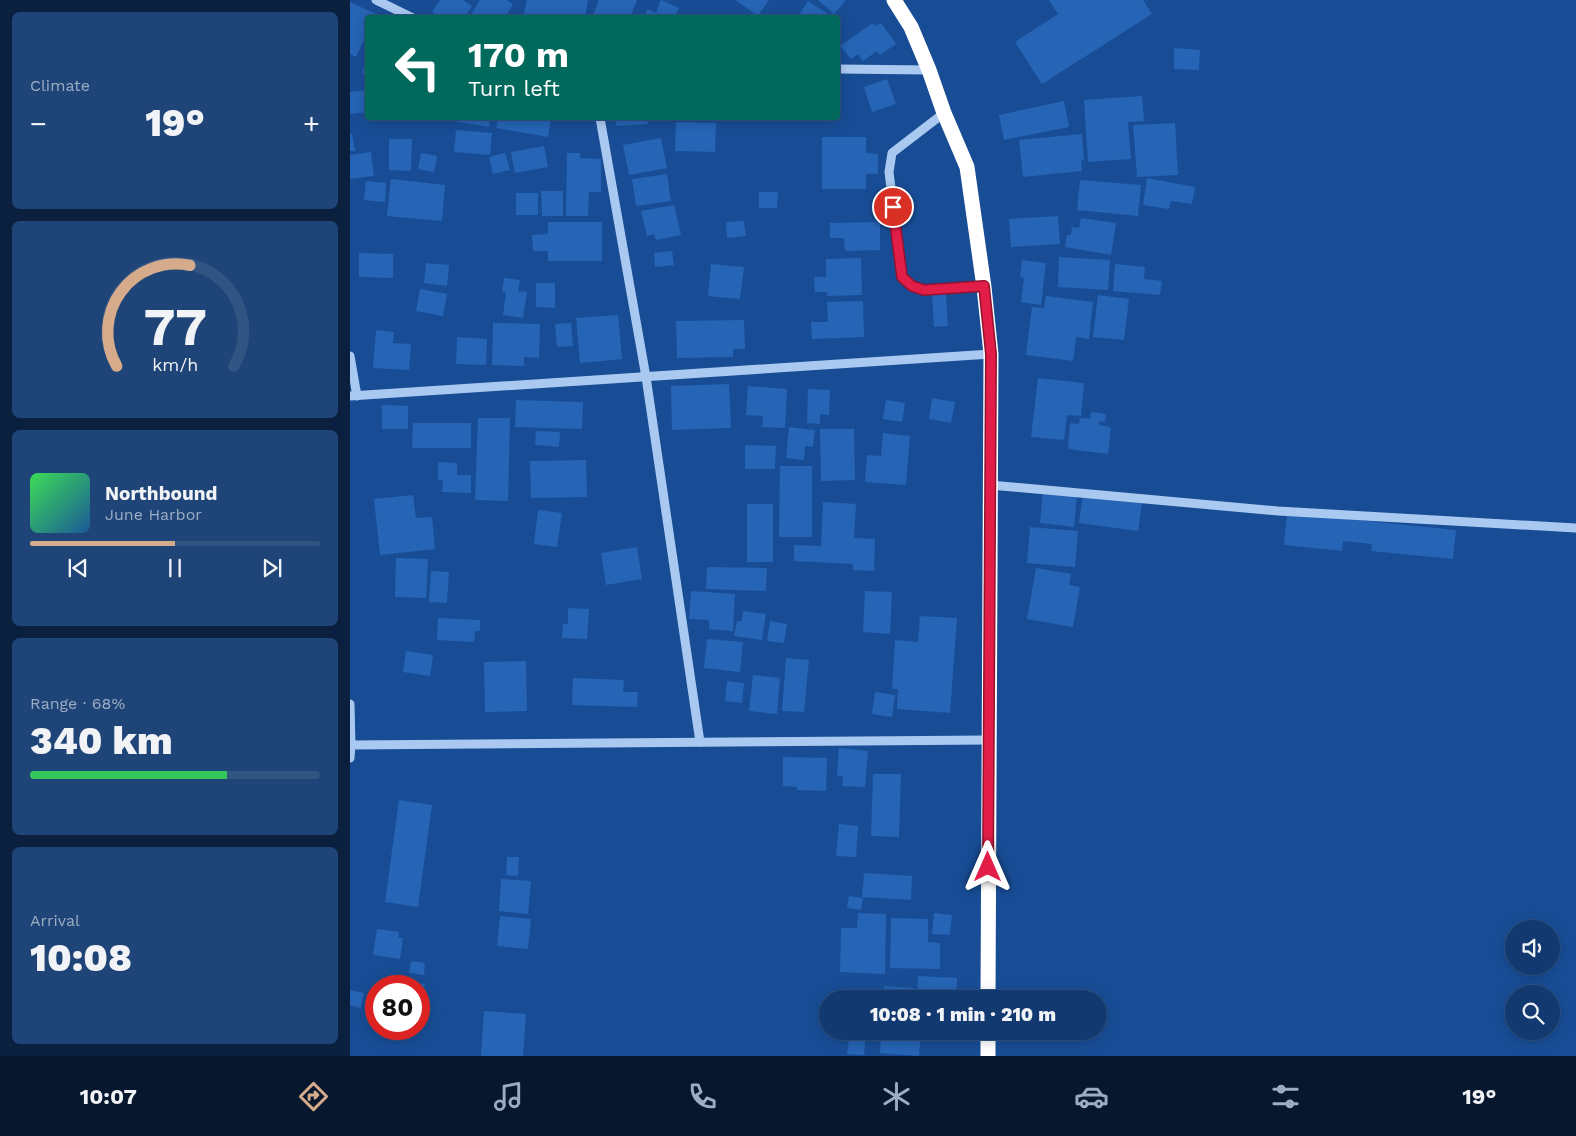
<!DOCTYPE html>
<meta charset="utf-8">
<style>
body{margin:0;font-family:"Work Sans",sans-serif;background:#1f4578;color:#f1f3f6;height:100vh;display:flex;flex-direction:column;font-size:19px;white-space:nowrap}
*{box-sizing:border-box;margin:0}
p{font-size:16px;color:#9cadc3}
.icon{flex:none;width:28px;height:28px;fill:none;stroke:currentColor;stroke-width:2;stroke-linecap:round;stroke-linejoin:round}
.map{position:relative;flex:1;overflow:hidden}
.drawer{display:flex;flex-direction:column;gap:12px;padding:12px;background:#0a203e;width:350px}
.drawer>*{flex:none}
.banner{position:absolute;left:15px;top:15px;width:475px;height:105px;border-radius:5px;box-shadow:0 2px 12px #0003,0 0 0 1px #315483;background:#00695c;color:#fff;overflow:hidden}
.tools{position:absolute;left:1155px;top:920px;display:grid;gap:10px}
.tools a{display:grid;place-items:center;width:55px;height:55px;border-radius:50%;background:#123a70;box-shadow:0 2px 12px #0003,0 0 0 1px #315483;font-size:25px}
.speed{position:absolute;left:15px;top:975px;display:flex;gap:10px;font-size:25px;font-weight:700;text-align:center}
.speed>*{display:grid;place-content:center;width:65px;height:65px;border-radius:50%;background:#123a70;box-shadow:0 2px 12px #0003,0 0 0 1px #315483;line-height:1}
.speed .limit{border:8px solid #d22;background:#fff;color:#111}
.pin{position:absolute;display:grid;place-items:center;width:42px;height:42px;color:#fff;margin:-21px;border:2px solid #fff;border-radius:50%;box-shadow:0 1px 5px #0007}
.me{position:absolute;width:55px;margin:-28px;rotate:0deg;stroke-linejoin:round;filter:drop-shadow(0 0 4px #0008)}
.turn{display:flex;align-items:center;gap:18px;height:105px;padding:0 20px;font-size:22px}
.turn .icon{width:65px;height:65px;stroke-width:2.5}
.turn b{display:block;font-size:35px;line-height:42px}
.big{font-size:38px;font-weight:800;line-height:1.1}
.drawer .widget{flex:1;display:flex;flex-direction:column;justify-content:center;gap:8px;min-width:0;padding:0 18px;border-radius:8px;background:#1f4578}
.drawer .dial{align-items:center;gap:0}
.dial svg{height:130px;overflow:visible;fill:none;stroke:#315483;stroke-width:7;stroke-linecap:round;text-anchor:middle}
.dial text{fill:#f1f3f6;stroke:none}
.song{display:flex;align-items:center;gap:15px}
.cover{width:60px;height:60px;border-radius:8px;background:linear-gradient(135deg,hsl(130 70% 55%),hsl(210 70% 35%))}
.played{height:5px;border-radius:2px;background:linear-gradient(90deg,#d6ab8b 50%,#315483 50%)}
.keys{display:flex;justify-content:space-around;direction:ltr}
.heat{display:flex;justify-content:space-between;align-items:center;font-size:28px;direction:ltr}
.charge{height:8px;border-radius:4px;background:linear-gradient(90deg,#34c759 68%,#315483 0)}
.trip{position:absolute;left:469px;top:990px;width:288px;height:50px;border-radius:25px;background:#123a70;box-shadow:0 2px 12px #0003,0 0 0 1px #315483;font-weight:800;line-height:50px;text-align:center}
.tab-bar{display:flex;height:80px;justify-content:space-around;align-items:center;background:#07172d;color:#9cadc3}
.tab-bar .icon{width:35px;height:35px}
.tab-bar .on{color:#d6ab8b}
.tab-bar b{font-size:22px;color:#f1f3f6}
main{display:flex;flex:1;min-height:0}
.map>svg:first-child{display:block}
.building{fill:#2664b5}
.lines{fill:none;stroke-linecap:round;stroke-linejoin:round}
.minor{stroke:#aac9f1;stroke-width:9}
.highway{stroke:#fff;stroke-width:15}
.route-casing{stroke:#92132f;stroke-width:12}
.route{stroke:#e11d48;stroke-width:9}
</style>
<main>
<section class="drawer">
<div class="widget"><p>Climate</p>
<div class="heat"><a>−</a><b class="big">19°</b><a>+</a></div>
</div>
<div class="widget dial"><svg viewBox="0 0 100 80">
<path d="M14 69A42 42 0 1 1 86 69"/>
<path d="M14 69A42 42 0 0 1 59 7" stroke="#d6ab8b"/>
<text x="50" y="56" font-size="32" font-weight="700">77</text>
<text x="50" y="72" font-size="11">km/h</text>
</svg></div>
<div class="widget">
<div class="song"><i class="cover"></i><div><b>Northbound</b><p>June Harbor</p></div></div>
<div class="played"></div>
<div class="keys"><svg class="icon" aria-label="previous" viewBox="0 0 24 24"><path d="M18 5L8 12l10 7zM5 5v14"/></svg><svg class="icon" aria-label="pause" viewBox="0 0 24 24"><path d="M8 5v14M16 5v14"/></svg><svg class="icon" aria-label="next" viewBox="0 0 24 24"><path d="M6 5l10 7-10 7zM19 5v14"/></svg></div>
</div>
<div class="widget"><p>Range · 68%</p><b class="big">340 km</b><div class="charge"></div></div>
<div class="widget"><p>Arrival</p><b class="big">10:08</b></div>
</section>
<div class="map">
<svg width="1226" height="1056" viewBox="0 0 1226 1056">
<rect width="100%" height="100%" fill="#184d96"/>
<g class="building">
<path d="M90,0H113L122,6L114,18H91L82,12Z"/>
<path d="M130,0H157L163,4L155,18H119Z"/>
<path d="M177,0H238L235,18H173Z"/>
<path d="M249,0H287L280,18H242Z"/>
<path d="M311,0L329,8L325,18H294L297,9L306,13Z"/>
<path d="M385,0H419L408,16Z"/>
<path d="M468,0H496L484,14Z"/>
<path d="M699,0H793L802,14L692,84L665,42L708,14Z"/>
<path d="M458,1L484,18H447Z"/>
<path d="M0,2L26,14L24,18H18V32L6,57L0,54Z"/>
<path d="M523,23L526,26L531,23L546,44L530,55L527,51L513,61L508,54L501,59L490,46Z"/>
<path d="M824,48L850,50L849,70L824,69Z"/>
<path d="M17,53H18V75L12,73Z"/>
<path d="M537,79L546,104L522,112L514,87Z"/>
<path d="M18,90V112L0,114V92Z"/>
<path d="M792,96L794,121L778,122L781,159L738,162L734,100Z"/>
<path d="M714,101L719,127L654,140L649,115Z"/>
<path d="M97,118H140L139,127L97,120Z"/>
<path d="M148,118H201L198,137L146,128Z"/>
<path d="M265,118H297L298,124L266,126Z"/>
<path d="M326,122L366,123L365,152L325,151Z"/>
<path d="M825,123L828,175L787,177L783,125Z"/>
<path d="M106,130L142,133L140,155L104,152Z"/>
<path d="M0,134H2L5,151H0Z"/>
<path d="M732,134L734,160H731L732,171L673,177L669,140Z"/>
<path d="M472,137H516V153L528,154V174H516V189H472Z"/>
<path d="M311,138L317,168L279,175L273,145Z"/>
<path d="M39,139H62L61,171L39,170Z"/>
<path d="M194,146L198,167L165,173L161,152Z"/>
<path d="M21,152L24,176L0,179V155Z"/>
<path d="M71,153L87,156L84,172L68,169Z"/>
<path d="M155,153L160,170L143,174L139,157Z"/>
<path d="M217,153H230V158L251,159V192H239L238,216H216Z"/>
<path d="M317,174L321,201L286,206L282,179Z"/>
<path d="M797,178L845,187L842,204L821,201L819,209L793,205Z"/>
<path d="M41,179L95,185L92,221L37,216Z"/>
<path d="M730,180L791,185L788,216L727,210Z"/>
<path d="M16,181L36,183L35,202L14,200Z"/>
<path d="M191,191H213V216H192Z"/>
<path d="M409,192H428L427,208H409Z"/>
<rect x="166" y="193" width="22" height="22"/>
<path d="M324,205L331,235L306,240L304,234L297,236L291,211Z"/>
<path d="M708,216L710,244L661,247L659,219Z"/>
<path d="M731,218L766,223L761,255L715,247L717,235H721L722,227L729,228Z"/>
<path d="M394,221L396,236L377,238L376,222Z"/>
<path d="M198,222H252V261H198V251H183L182,235L198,234Z"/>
<path d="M530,222V250L495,251L494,238H480V223Z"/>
<path d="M322,251L324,265L305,267L304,253Z"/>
<path d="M9,253L43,254V278L9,277Z"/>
<path d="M709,257L760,260L758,290L708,287Z"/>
<path d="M511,258L512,295L477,296V292H465L464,277H476V259Z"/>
<path d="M672,260L696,263L691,305L671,302L674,278L670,277Z"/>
<path d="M76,263L99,265L97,286L74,283Z"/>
<path d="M361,264L394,267L390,299L358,296Z"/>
<path d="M765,264L795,267L794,279L812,281L810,295L763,291Z"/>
<path d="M154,278L170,280L168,291L177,292L173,318L153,315L156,292L152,291Z"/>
<path d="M186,283H205V308L186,307Z"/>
<path d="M70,289L97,294L93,316L66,311Z"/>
<path d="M582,294H596L598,326L584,327Z"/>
<path d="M748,295L779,299L774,340L743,337Z"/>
<path d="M696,296L743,302L739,339L726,337L723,361L676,355L682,307L694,308Z"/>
<path d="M513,301L514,337L462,339L461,322H478L477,302Z"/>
<path d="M268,315L272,359L230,363L226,318Z"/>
<path d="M394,320L395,349H383V357L327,358L326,321Z"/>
<path d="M143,323L190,324L189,358L174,357V366L142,365Z"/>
<path d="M221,323L223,346L207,347L205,324Z"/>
<path d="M26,330L44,332L43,343L61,344L59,370L23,368Z"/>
<path d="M107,337L137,339L136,365L106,364Z"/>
<path d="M688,378L734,383L731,416L717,415L714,440L681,437Z"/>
<path d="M379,384L381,428L322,430L321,386Z"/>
<path d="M398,386L437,389L435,428L412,427L413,416L396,415Z"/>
<path d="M458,389L480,390L479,415L470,414V424L457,423Z"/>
<path d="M582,398L605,402L601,423L579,419Z"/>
<path d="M166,400L233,402L232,429L165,427Z"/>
<path d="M536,400L555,403L552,422L533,419Z"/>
<path d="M32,405L58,406V429H32Z"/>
<path d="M741,412L756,414L755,422L749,421V425L761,427L758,454L718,449L720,423L729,424L730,418L740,419Z"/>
<path d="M128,418H160L158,501L125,500Z"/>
<path d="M63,423H121V448H62Z"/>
<path d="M439,427L465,430L463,447L455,446L454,460L436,458Z"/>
<path d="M470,429H504L505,480L471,481Z"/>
<path d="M186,431L210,432L209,447L185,445Z"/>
<path d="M533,433L560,436L556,485L515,482L517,455L531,456Z"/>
<path d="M395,445L426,446L425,469H395Z"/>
<path d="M236,460L237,497L181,498L180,461Z"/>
<path d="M88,462L107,463V475H121V493L92,492L93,480H88Z"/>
<path d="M430,466H462V537H429Z"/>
<path d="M693,491L727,495L724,527L690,523Z"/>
<path d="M63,495L66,518L82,517L85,549L30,555L24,499Z"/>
<path d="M733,495L792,503L788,531L729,523Z"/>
<path d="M473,502L506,504L504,538L525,539L524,571L503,570V564L444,561V545L471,546Z"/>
<rect x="397" y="504" width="26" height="58"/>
<path d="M188,510L212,513L207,547L184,544Z"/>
<path d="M937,513L1106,530L1103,559L1021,551L1022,544L993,541L992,551L934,545Z"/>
<path d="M680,527L728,531L725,567L677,563Z"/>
<path d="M287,547L292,579L256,585L251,553Z"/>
<path d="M46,558L78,559L76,598L45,597Z"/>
<path d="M357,567L417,568L416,591L356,589Z"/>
<path d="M686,568L721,574L719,585L730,587L723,627L677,619Z"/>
<path d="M81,571L99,572L97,603L79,602Z"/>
<path d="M341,591L385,594L383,631L359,629V620L339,619Z"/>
<path d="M515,591L542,592L540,634L513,632Z"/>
<path d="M218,608L239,609L237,639L212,638L213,624H218Z"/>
<path d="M393,611L416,614L412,640L384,636L387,621H392Z"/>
<path d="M570,616L607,618L600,713L547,709L548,689H542L545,640L568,642Z"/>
<path d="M88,618L130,620V631H125L124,642L87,640Z"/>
<path d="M420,621L437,624L434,643L417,641Z"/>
<path d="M357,639L393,642L390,672L354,668Z"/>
<path d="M56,651L83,655L80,676L53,672Z"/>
<path d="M436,658L459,660L454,712L432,711Z"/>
<path d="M176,661L177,711L135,712L134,662Z"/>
<path d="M403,675L430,678L427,714L399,711Z"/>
<path d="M223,678L274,680L273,692H288L287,707L222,705Z"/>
<path d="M377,681L394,683L392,703L375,701Z"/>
<path d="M525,692L545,695L542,717L522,714Z"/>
<path d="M489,748L518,751L515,787L492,786L493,776H487Z"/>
<path d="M433,757L477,758L476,791L447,790V787L433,786Z"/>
<path d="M523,774H551L549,837L521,836Z"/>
<path d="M49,800L82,805L68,907L35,902Z"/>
<path d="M489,824L508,826L506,857L486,856Z"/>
<path d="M157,857H169L168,876L156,875Z"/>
<path d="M514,873L562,876L561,900L512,897Z"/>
<path d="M151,879L181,881L178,914L149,911Z"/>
<path d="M499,896L513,898L511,910L497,908Z"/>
<path d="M508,913L536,914L535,974L490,972L491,928H507Z"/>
<path d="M584,913L602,915L600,935L582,934Z"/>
<path d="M150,916L181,919L178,949L147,946Z"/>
<path d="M541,918L578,919V942L590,943V969L540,968Z"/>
<path d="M27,929L49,932L48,938H53L50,959L23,955Z"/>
<path d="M61,961L75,963L74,975L59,973Z"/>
<path d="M568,976L607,978L606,999H567Z"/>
<path d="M57,980L75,984L71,1006L69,1005V986H55Z"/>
<path d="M534,986L565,988V999H534Z"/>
<path d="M0,990L14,993L11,1008L0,1005Z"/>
<path d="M134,1011L176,1014L173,1056H131Z"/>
<path d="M531,1031H571L569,1056L530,1053Z"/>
<path d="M499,1039L515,1041L514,1055L497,1054Z"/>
</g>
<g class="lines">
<g class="minor">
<path d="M26,0L63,18"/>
<path d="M488,69L579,70"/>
<path d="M594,113L542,153L539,172L552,277L562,286L574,290L634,287"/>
<path d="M250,118L296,377L350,742"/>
<path d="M0,356L7,396"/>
<path d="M0,396L641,354"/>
<path d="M640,485L928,511L1226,528"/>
<path d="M0,704L1,745L0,758"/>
<path d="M0,745L638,740"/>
</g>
<g class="highway">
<path d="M544,0L561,27L579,70L594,113L617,167L634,287L641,354L638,999"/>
<path d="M638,1031V1056"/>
</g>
</g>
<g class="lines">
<defs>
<path id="route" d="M543,207L552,277L562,286L574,290L634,286L641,354L638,867"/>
</defs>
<use href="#route" class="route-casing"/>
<use href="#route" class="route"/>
</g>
</svg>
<div class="tools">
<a><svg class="icon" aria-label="sound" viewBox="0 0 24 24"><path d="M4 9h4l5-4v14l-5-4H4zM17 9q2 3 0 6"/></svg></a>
<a><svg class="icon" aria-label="search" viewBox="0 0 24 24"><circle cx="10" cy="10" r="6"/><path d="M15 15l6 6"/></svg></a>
</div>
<div class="speed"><div class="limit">80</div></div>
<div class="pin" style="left:543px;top:207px;background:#d93025"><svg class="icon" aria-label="arrive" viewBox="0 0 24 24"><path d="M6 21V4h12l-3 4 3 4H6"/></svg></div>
<svg class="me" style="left:638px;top:867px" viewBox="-20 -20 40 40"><path d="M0-17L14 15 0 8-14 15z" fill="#e11d48" stroke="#fff" stroke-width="4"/></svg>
<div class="trip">10:08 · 1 min · 210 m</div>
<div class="banner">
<div class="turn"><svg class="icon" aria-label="left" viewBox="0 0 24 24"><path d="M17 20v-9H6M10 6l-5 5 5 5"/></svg><div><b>170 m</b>Turn left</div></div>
</div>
</div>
</main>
<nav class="tab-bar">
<b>10:07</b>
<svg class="icon on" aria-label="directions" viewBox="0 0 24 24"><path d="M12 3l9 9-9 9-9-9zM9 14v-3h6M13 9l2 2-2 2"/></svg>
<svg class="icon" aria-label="music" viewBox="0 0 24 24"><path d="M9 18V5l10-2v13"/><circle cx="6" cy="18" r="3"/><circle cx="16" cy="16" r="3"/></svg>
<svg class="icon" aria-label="phone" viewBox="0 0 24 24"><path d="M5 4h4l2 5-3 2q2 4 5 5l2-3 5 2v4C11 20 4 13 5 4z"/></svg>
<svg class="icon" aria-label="climate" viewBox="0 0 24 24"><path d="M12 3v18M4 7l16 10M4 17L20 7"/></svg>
<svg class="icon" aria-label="car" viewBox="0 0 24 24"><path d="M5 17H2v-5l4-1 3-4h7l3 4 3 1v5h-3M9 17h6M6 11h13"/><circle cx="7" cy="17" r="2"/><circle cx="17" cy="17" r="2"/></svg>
<svg class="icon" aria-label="filters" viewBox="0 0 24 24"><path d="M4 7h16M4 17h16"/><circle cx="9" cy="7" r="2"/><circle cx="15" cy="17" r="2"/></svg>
<b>19°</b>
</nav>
